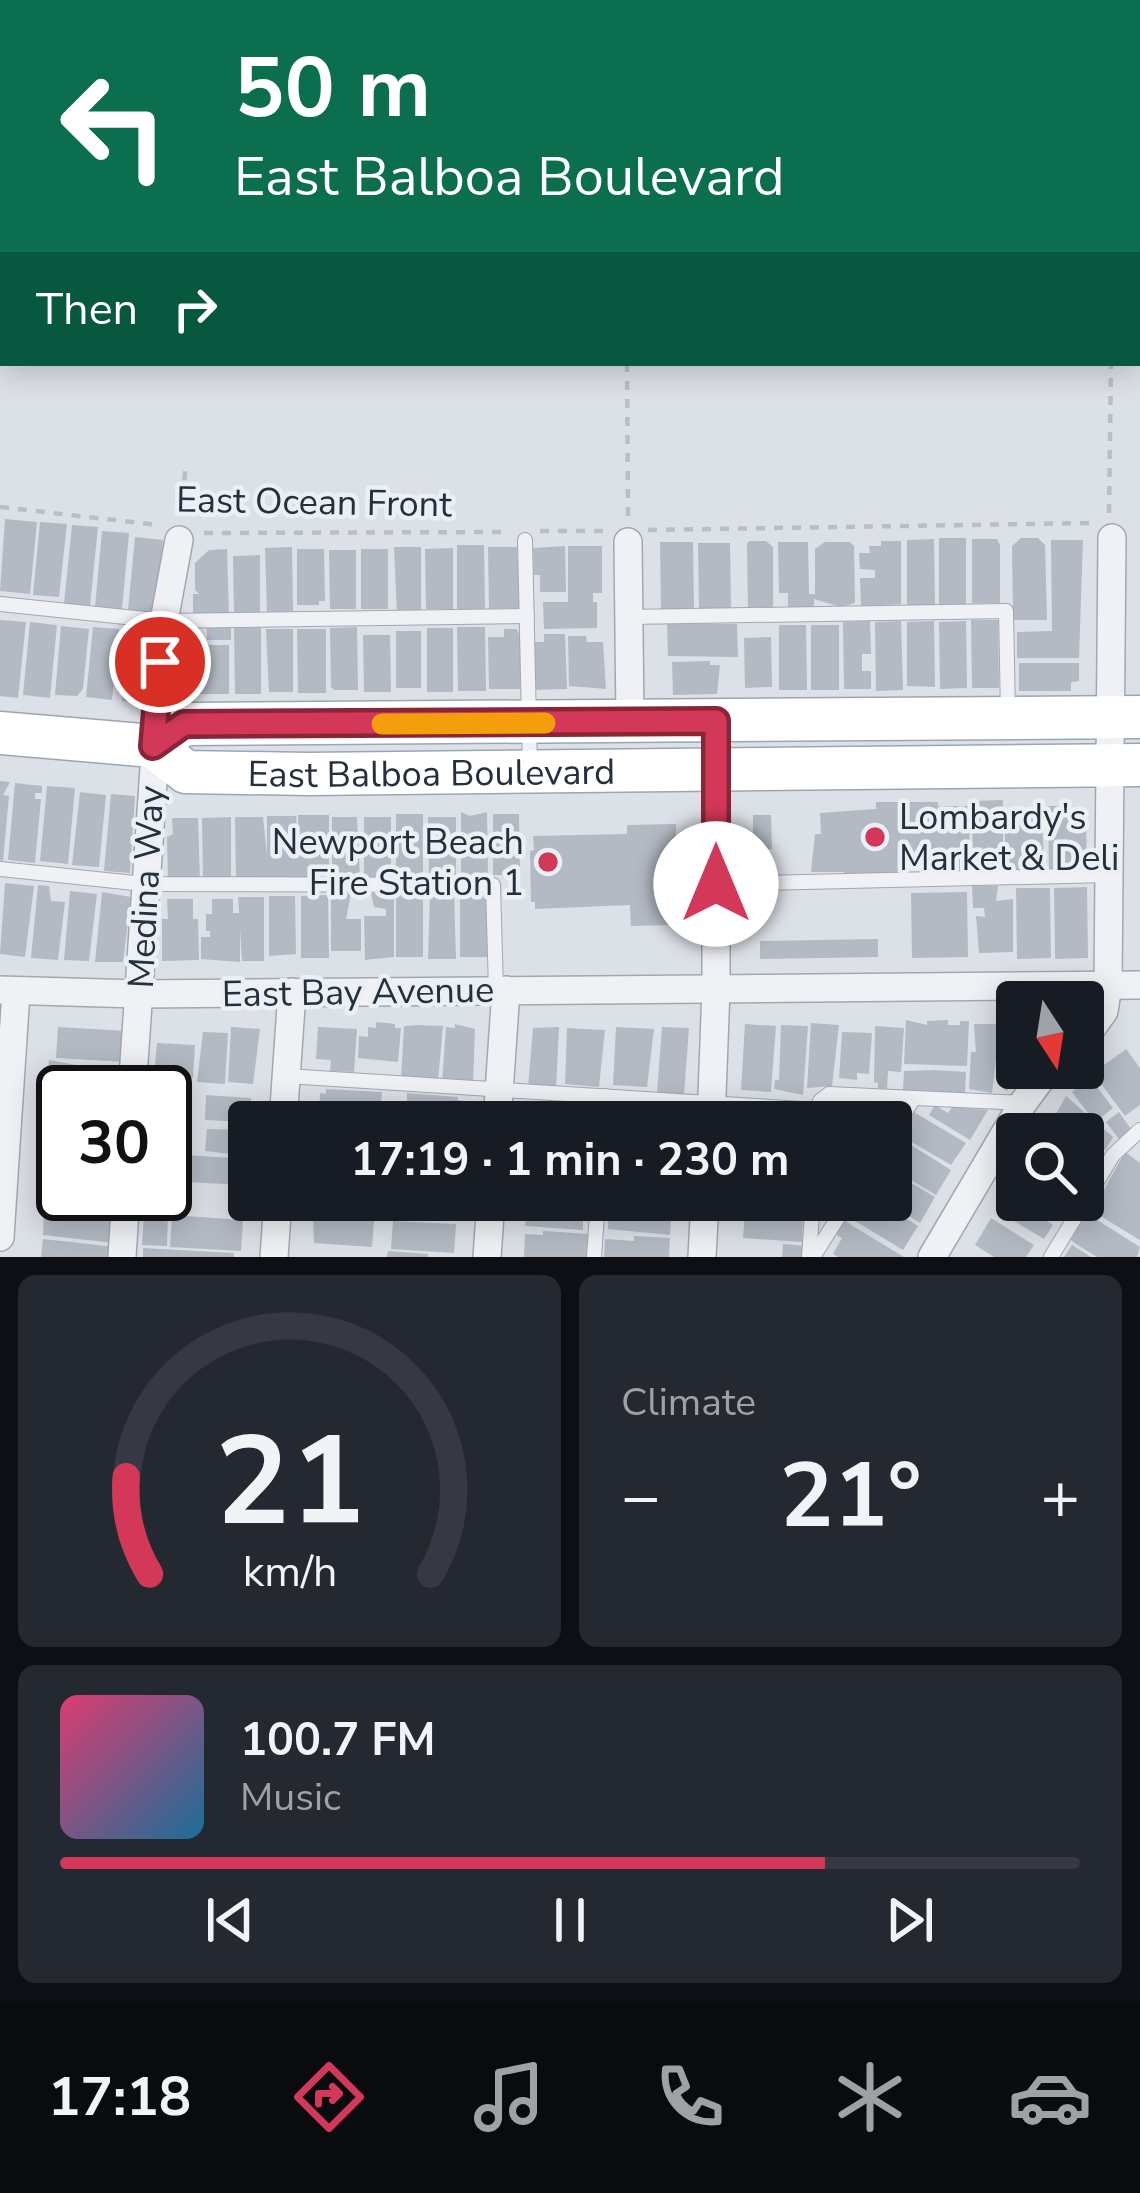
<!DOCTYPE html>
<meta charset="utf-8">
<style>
body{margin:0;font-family:"Nunito Sans",sans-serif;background:#242831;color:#f1f3f6;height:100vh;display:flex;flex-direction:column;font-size:45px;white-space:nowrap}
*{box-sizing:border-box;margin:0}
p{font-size:39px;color:#9ea1a6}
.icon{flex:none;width:66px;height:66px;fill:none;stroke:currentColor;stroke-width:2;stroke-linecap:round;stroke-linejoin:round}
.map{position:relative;height:1257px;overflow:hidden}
.details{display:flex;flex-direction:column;gap:18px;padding:18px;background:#0d0f14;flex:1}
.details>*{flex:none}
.banner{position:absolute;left:0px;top:0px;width:1140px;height:366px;box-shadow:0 6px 30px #0003;background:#0b6e4f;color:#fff;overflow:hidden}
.needle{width:78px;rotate:168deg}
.fabs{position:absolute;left:996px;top:981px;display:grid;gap:24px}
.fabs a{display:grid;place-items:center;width:108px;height:108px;border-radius:12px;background:#171b24;box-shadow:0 6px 30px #0003;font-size:60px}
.speed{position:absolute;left:36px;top:1065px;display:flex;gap:24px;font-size:60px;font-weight:700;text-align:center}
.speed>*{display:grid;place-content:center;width:156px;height:156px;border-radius:50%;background:#171b24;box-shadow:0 6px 30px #0003;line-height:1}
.speed .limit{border:6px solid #111;border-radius:18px;background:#fff;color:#111}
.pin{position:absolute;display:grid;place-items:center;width:102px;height:102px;color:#fff;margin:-51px;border:6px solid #fff;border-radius:50%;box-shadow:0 3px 12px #0007}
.me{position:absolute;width:132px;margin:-66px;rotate:0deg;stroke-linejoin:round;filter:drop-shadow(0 0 9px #0008)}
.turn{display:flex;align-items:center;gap:42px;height:252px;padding:0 36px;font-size:54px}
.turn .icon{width:156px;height:156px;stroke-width:2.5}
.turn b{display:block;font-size:84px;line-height:102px}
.then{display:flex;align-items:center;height:114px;padding:0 36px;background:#0003;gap:24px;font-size:45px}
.big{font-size:90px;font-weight:700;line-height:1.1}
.details .tile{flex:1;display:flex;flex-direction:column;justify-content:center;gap:18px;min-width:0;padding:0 42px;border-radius:18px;background:#242831}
.details .dial{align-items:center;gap:0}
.dial svg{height:312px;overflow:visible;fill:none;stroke:#363941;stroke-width:7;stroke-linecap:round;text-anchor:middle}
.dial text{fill:#f1f3f6;stroke:none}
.song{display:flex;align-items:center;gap:36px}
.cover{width:144px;height:144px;border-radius:18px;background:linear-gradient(135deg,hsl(340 70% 55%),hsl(200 70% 35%))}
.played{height:12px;border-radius:6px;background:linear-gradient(90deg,#d43858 75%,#363941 75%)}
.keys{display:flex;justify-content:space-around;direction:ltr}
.heat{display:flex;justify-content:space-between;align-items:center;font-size:66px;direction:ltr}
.details .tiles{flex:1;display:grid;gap:18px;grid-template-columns:1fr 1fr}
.tile:last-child{grid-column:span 2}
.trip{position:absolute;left:228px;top:1101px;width:684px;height:120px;border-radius:12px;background:#171b24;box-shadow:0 6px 30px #0003;font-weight:700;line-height:120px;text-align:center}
.dock{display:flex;height:192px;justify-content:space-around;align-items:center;background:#090b0e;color:#9ea1a6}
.dock .icon{width:84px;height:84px}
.dock .current{color:#d43858}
.dock b{font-size:54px;color:#f1f3f6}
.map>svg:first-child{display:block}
.building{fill:#b3bac4}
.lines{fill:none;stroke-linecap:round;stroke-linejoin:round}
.service-casing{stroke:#a1a8b1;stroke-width:16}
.minor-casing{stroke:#a1a8b1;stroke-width:30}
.primary-casing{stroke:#9ba6b3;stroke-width:45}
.path{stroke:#babfc5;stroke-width:4.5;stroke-dasharray:9 9;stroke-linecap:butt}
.service{stroke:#eff1f5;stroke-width:14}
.minor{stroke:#eff1f5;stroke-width:27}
.primary{stroke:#fff;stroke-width:42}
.route-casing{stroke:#8a2439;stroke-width:30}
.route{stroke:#d43858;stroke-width:21}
.slow{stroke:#f59e0b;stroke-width:21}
.poi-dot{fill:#d43858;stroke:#ebf0f5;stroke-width:4.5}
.labels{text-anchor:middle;stroke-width:9;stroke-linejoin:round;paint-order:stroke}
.street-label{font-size:36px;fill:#252f3e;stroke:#ebf0f5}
.poi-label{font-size:36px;fill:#252f3e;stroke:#ebf0f5;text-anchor:start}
</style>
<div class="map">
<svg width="1140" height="1257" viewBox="0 0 1140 1257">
<rect width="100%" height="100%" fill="#dce1e7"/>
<g class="building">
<path d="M5,519L37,522L30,594L0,591Z"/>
<path d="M40,522L67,524L59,597L33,595Z"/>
<path d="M72,525L98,527L90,606L64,604Z"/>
<path d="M102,531L129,533L122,609L95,607Z"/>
<path d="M135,537L163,540L156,613L128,610Z"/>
<rect x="939" y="538" width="27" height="68"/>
<path d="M1021,538H1038L1045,545L1047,620H1013L1012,546Z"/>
<path d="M934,539L935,605H907V540Z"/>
<path d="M972,539H997L1000,545V603H972Z"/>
<path d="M1051,540H1083L1079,658H1017V632L1052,631Z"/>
<path d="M750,541H766L773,547V608L748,609L747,543Z"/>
<path d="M881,541H901V604L861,606L860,578H875V570L860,569L859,553H870L869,546H881Z"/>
<path d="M660,542H693L694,610H661Z"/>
<path d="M778,542H808L809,594H815V549L825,542H850L854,546L855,603L841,607L814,599V610H788V593H779Z"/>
<path d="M698,543H730L731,609L699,610Z"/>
<path d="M457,545H484L485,609H457Z"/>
<path d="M565,546L566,592H540V575H534L533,548Z"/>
<path d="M568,546H602V593H593V602H597V628L544,629L543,602H568Z"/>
<path d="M292,547L293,611L267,612L265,548Z"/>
<path d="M394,547H421V613H397Z"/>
<path d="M488,547H517L520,608L489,609Z"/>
<path d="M453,548V609H426L425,549Z"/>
<path d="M227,549L229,615H193V594H199L195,590V563L209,550Z"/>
<path d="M297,549H324L325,601H319V605H297Z"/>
<rect x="361" y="549" width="27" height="60"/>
<path d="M329,550H356V609H330Z"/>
<path d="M260,555V612H234L233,556Z"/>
<path d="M0,620L26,622L18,698L0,696Z"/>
<path d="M971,620H998L999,688H972Z"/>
<path d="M870,621L871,654H862V671H871V689H844L843,622Z"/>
<path d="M901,621L903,690L876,691L875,622Z"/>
<path d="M934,621L935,687L907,686V622Z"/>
<path d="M966,621L967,688L940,689L939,622Z"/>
<path d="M30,622L57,625L50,698L23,695Z"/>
<path d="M667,623L737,624L738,657L668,656Z"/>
<path d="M779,625H806L807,690H779Z"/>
<rect x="811" y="625" width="28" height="65"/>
<path d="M61,626L89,629L83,689L77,696L55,695Z"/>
<path d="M93,627L119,629L112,700L86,697Z"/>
<rect x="207" y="627" width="24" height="13"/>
<path d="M357,627L358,690H334L331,687L330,628Z"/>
<path d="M457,627H485L486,691H458Z"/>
<path d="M234,628H261V694H235Z"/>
<rect x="427" y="628" width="26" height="64"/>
<path d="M266,629H293V692H269Z"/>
<path d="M297,629H326V693H298Z"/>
<path d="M504,629H517L520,637V689H489L488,637H504Z"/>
<path d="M129,630L153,632L146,703L122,701Z"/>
<rect x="396" y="631" width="25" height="57"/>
<path d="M544,634H565L567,689L532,690L533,642H544Z"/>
<path d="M363,635H390L391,692H364Z"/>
<path d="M568,636H586L587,642H603L606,689L569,686Z"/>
<path d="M771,637L772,687L745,688L744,638Z"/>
<path d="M194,645H229V694H189V673H194Z"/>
<path d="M710,661V665H720L717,694L673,695L672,662Z"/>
<path d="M1019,663H1079V681L1071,682V691H1019Z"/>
<path d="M0,781L10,782L3,795L9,796L3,861L0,860Z"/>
<path d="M15,783L42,786V793H35V799H41L35,863L8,860Z"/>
<path d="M47,786L75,788L68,864L40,861Z"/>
<path d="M80,792L106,795L99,867L72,865Z"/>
<path d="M111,794L135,796L130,873L104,871Z"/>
<path d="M1003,800V870L974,871L971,801Z"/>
<path d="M876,802H938V806H969L970,872H940V864H907L908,875L844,876V872H811L815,834H821L820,813L876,809Z"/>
<path d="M1048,806H1067L1086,825L1087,870H1049Z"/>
<path d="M1042,808L1044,871L1006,872L1004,810Z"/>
<path d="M461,812L470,816L487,812L488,876H461Z"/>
<rect x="396" y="814" width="27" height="65"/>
<path d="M493,814H519L520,875H493Z"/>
<path d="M298,815H329V883L236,882L235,817H263L267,855V816H296L299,859Z"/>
<path d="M753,815H771L772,849L753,850Z"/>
<path d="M231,817V879L203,880L202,818Z"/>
<path d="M332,817H357L360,877H332Z"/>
<rect x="364" y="817" width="27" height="62"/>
<path d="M428,817H456V877H429Z"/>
<path d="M172,818H198L200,881H168L167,837L173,834Z"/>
<path d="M676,824L677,877H669L670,925L631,926L630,905L535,909V902H531L530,851L534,850L533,836L627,834V825Z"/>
<path d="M5,883L34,886L25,957L0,954Z"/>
<path d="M38,885L49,886L51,901L65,902L58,960L31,958Z"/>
<path d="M972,886H998L996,901L1013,899V952L979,953L976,916L985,917L984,908H973Z"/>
<path d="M1087,887L1088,958L1055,959L1054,888Z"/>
<path d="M1016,888H1050L1051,958L1017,959Z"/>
<path d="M70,891L97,894L89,961L64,960Z"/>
<path d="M102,892L131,897L123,962H95Z"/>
<path d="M967,892L968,957L912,958L911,893Z"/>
<path d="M351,893L346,919H361V951H331V894Z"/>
<path d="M371,893H394V957L365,960L364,916H386V909L374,907Z"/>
<rect x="460" y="893" width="28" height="64"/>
<rect x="396" y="894" width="27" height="63"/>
<path d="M328,895L329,958H301V896Z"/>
<path d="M430,895H454L456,959H428Z"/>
<path d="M269,896H295L296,954L269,956Z"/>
<path d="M238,897H264V961H242Z"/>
<path d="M167,899H193V919H198L199,960L162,961V919H168Z"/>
<path d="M212,899H233V913H240V962L201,959V937H210V931H206V914H212Z"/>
<path d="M878,939V957L760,959V941Z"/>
<path d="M906,1020L927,1025V1021L948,1020V1025H960V1021H969L967,1066L904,1064Z"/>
<path d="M376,1022L395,1024V1028H401L398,1062L358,1058L359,1036L368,1037V1027L376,1028Z"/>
<path d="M811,1023L839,1025L832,1086L807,1088Z"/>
<path d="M1006,1023H1017L1020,1068L1007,1091L1000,1086Z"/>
<path d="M455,1024L475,1029L473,1085L442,1082L446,1027L455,1028Z"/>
<path d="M745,1024L776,1026L771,1092L741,1090Z"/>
<path d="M974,1024H997L999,1034L992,1093L969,1089L971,1052H976Z"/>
<path d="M417,1025L443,1026L438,1081L401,1079L404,1026Z"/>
<path d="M781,1025L808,1026L803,1095L774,1089L775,1080H779Z"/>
<path d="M875,1026L904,1028L901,1072L888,1071L887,1089L878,1088V1083L874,1082Z"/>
<path d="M58,1027L128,1031L127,1062L56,1058Z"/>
<path d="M231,1027L260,1029L253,1084L228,1082Z"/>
<path d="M318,1027L357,1029L354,1072L330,1071L331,1060L316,1059Z"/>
<path d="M559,1027L556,1089L528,1088L533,1028Z"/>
<path d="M616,1027L654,1029L647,1087L613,1085Z"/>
<path d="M662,1027L689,1028L684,1095L657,1093Z"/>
<path d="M567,1028L605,1030L599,1087L565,1084Z"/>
<path d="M203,1032L228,1033L225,1084L197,1082Z"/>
<path d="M842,1032L872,1033L869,1074L857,1073V1080L839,1078Z"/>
<path d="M157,1043L195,1045L193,1078L161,1076L162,1067L155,1066Z"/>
<path d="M1126,1049L1140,1068V1105L1125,1116L1093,1073Z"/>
<path d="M49,1060L92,1068L90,1092H63V1100L54,1099L55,1086L47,1085Z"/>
<path d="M96,1068L127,1071L126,1092H98L104,1080H95Z"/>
<path d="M935,1070L966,1072L965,1093L903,1090L904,1071Z"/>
<path d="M1090,1078L1113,1108L1099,1119L1088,1113L1072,1092Z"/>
<path d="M150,1087L191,1093L189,1116L173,1115L171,1150L165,1149V1092H150Z"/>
<path d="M326,1089L382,1092L380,1119L319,1116L320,1093L326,1094Z"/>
<path d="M407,1093L458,1097V1100L465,1101L463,1122H395L397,1101L407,1102Z"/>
<path d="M206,1095L251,1098L249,1122L205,1120Z"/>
<path d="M1066,1096L1113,1137L1105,1150L1053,1119Z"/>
<path d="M848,1099L886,1122H844L837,1118Z"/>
<path d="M534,1102L598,1106L597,1122H532Z"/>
<path d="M935,1105L948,1113L952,1107L988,1110L970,1140L929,1115Z"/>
<path d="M613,1107L676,1111L677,1122H612Z"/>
<path d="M912,1111L966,1143L951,1165L898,1134Z"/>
<path d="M50,1112L63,1113V1140L48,1138Z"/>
<path d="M1119,1112L1131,1129L1119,1139L1106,1122Z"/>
<path d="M754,1113L795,1116L805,1122H754Z"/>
<path d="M207,1129L249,1130V1156L205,1151Z"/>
<path d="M895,1135L951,1170L936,1195L894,1170L902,1157L891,1155Z"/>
<path d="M1083,1142L1106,1156L1090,1181L1083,1176Z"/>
<path d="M49,1143L63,1144V1172L47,1171Z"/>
<path d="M1125,1152L1140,1163V1240L1092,1211Z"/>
<path d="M186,1155L246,1159L245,1185L165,1181V1157L186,1159Z"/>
<path d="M893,1172L935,1197L920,1223L882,1200H891Z"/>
<path d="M48,1175L63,1177V1194H107L104,1209L44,1202Z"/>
<path d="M165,1184L189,1185L188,1208L144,1205L145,1194H165Z"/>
<path d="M1012,1187L1017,1190V1200H1033L1049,1210L1043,1218L1053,1225L1044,1239L997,1211Z"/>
<path d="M314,1200H374L373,1217L313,1210Z"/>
<path d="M394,1200H458L457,1219L393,1216Z"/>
<path d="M527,1200H595L594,1222L583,1221V1230L525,1226Z"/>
<path d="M743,1200H796L795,1209L750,1208L743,1206Z"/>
<path d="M857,1200H878L918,1226L903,1250L847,1216Z"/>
<path d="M1055,1200H1081L1069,1219L1050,1207Z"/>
<path d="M609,1204H635V1208L651,1209V1205L672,1206L670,1235L608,1229Z"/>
<path d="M44,1207L117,1215L114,1243L43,1235Z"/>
<path d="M745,1212L803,1215L802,1242L743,1238Z"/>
<path d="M1086,1213L1140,1247L1137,1257H1097L1076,1244L1071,1240Z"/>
<path d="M144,1215L168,1216L167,1246L142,1245Z"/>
<path d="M172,1215L243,1220L241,1251L170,1247Z"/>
<path d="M313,1217L374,1221L372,1247L314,1243Z"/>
<path d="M991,1218L1034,1245L1026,1257H994L975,1245Z"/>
<path d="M844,1219L851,1225L904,1257H838L833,1254L842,1238L835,1234Z"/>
<path d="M393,1221L456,1224L454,1253L391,1249Z"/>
<path d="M543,1231L590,1234L588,1257H524L525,1234L543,1235Z"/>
<path d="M634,1236L670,1238L669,1257H604L605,1239L634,1241Z"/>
<path d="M43,1239L116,1247L115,1257H41Z"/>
<path d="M783,1244L808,1246L807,1257H782Z"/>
<path d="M1072,1245L1091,1257H1064Z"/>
<path d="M143,1248L234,1253V1257H143Z"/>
<path d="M388,1251L428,1254V1257H387Z"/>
</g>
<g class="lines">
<defs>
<g id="service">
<path d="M525,540L530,769"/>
<path d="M0,604L164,621L527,616"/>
<path d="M629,617L1006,611L1008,714"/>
<path d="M0,869L144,884L493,885L496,990"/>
<path d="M716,884L1109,875"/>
<path d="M286,1076L818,1110"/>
<path d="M604,1122L605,1096"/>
<path d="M817,1122L820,1101L829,1094L1023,1103"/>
<path d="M891,1134L914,1098"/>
<path d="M594,1257L598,1200"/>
<path d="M809,1257L813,1200"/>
<path d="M813,1257L849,1200"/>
<path d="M1051,1257L1113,1155L1140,1130"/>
</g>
<g id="minor">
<path d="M628,542L630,721"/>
<path d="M0,990L138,994L1140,985"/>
<path d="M1083,1040L1104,1011L1108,986L1112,538"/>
<path d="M132,1092L164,621L179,540"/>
<path d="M283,1122L292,992"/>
<path d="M497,1122L506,990"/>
<path d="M711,1122L716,989V721"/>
<path d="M0,1237L16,992"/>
<path d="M122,1257L126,1194"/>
<path d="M274,1257L278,1200"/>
<path d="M487,1257L491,1200"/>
<path d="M702,1257L705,1200"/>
<path d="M932,1257L1023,1103L1049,1068"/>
</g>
<g id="primary">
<path id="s1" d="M0,733L153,746L186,772L308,774L1140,765"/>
<path d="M153,746L184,724L1140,717"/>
</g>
</defs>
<use href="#service" class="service-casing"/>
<use href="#minor" class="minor-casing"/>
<use href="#primary" class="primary-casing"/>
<g class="path">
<path d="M627,363L628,519"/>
<path d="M0,507L158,525"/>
<path d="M1109,513L1111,363"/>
<path d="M181,516L186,462"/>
<path d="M648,530L1092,523"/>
<path d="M540,531H606"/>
<path d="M204,533L510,532"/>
</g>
<use href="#service" class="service"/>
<use href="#minor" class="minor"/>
<use href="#primary" class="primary"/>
</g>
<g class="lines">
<defs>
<path id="route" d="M160,662L153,746L184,724L716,721V884"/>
</defs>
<use href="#route" class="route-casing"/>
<use href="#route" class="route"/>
<path class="slow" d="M382,724L545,723"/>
</g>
<g class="poi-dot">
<circle cx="875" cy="837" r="12"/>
<circle cx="548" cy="862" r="12"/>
</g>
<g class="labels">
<g class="street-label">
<text transform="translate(314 501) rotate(1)" y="13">East Ocean Front</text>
<text dy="13" stroke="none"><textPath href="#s1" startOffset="441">East Balboa Boulevard</textPath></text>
<text transform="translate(145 887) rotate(-87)" y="13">Medina Way</text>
<text transform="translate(358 991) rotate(-1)" y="13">East Bay Avenue</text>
</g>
<g class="poi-label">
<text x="899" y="829">Lombardy's<tspan x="899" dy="41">Market &amp; Deli</tspan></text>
<text x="524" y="854" text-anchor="end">Newport Beach<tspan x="524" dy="41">Fire Station 1</tspan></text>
</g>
</g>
</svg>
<div class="fabs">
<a><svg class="needle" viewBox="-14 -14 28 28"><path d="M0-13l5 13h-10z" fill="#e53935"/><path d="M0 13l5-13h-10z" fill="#9ea1a6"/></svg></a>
<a><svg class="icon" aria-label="search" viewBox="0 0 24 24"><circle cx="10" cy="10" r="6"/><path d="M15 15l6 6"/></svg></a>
</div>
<div class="speed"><div class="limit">30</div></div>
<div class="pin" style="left:160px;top:662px;background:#d93025"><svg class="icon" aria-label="arrive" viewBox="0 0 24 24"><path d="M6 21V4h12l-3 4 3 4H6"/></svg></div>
<svg class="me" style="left:716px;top:884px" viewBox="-20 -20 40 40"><circle r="19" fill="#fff"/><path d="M0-13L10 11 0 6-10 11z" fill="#d43858"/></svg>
<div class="trip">17:19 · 1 min · 230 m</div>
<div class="banner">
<div class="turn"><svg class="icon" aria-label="left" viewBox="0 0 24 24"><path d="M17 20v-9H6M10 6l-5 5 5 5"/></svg><div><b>50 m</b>East Balboa Boulevard</div></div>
<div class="then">Then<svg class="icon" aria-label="right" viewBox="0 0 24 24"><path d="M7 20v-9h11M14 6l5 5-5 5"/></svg></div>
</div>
</div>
<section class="details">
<div class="tiles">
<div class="tile dial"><svg viewBox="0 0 100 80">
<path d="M14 69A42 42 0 1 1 86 69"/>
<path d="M14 69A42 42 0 0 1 8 44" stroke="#d43858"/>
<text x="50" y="56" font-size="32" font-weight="700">21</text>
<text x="50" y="72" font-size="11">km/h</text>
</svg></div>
<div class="tile"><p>Climate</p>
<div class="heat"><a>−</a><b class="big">21°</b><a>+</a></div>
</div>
<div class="tile">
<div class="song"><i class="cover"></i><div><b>100.7 FM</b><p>Music</p></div></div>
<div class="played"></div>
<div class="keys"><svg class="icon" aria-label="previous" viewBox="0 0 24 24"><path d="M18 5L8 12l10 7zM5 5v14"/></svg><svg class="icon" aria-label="pause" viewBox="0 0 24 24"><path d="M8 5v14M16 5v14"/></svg><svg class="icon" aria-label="next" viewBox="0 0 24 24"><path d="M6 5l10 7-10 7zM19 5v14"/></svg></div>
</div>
</div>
</section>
<nav class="dock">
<b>17:18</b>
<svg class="icon current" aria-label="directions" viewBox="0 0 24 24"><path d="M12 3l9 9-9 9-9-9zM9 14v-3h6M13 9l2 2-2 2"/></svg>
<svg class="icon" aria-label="music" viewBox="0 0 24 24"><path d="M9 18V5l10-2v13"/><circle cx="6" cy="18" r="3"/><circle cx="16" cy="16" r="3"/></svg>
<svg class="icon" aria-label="phone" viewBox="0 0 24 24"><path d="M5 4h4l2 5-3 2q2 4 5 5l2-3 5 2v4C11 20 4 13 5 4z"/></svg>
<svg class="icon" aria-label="climate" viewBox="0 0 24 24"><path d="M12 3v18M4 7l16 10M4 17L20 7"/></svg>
<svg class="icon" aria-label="car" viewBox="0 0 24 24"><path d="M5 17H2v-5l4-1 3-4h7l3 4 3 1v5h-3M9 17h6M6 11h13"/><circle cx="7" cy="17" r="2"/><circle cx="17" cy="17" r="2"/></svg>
</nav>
